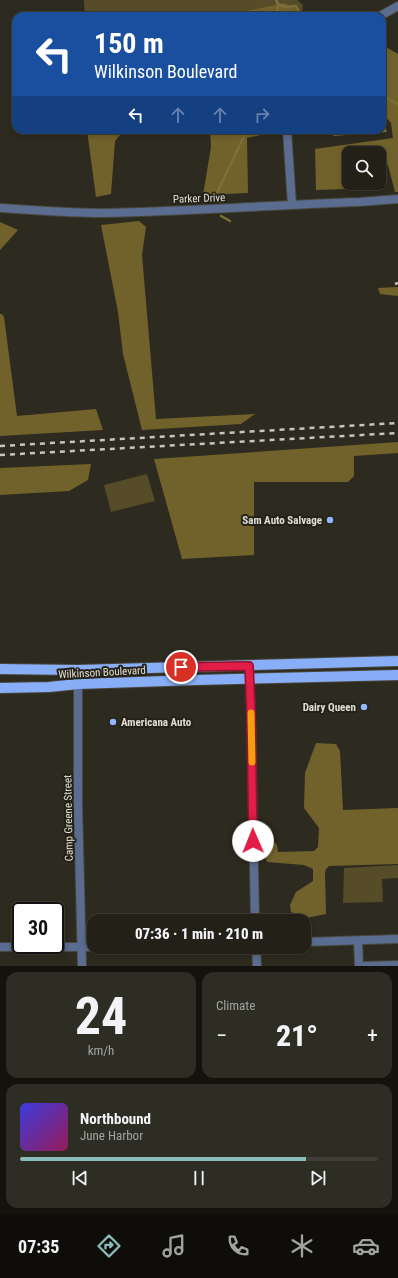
<!DOCTYPE html>
<meta charset="utf-8">
<style>
body{margin:0;font-family:"Roboto Condensed",sans-serif;background:#2e2d24;color:#f1f3f6;height:100vh;display:flex;flex-direction:column;font-size:15px;white-space:nowrap}
*{box-sizing:border-box;margin:0}
p{font-size:13px;color:#a2a3a1}
.icon{flex:none;width:22px;height:22px;fill:none;stroke:currentColor;stroke-width:2;stroke-linecap:round;stroke-linejoin:round}
.map{position:relative;height:966px;overflow:hidden}
.details{display:flex;flex-direction:column;gap:6px;padding:6px;background:#13120d;flex:1}
.details>*{flex:none}
.guide{position:absolute;left:12px;top:12px;width:374px;height:122px;border-radius:12px;box-shadow:0 2px 6px #0003,0 0 0 1px #3f3e36;background:#1a4fa0;color:#fff;overflow:hidden}
.buttons{position:absolute;left:342px;top:146px;display:grid;gap:8px}
.buttons a{display:grid;place-items:center;width:44px;height:44px;border-radius:8px;background:#222017;box-shadow:0 2px 6px #0003,0 0 0 1px #3f3e36;font-size:20px}
.speed{position:absolute;left:12px;top:902px;display:flex;gap:8px;font-size:20px;font-weight:700;text-align:center}
.speed>*{display:grid;place-content:center;width:52px;height:52px;border-radius:50%;background:#222017;box-shadow:0 2px 6px #0003,0 0 0 1px #3f3e36;line-height:1}
.speed .limit{border:2px solid #111;border-radius:6px;background:#fff;color:#111}
.pin{position:absolute;display:grid;place-items:center;width:34px;height:34px;color:#fff;margin:-17px;border:2px solid #fff;border-radius:50%;box-shadow:0 1px 4px #0007}
.me{position:absolute;width:44px;margin:-22px;rotate:359deg;stroke-linejoin:round;filter:drop-shadow(0 0 3px #0008)}
.turn{display:flex;align-items:center;gap:14px;height:84px;padding:0 16px;font-size:18px}
.turn .icon{width:52px;height:52px;stroke-width:2.5}
.turn b{display:block;font-size:28px;line-height:34px}
.lanes{display:flex;align-items:center;height:38px;padding:0 16px;background:#0003;justify-content:center;gap:20px;direction:ltr}
.lanes .off{opacity:.35}
.big{font-size:30px;font-weight:800;line-height:1.1}
.details .tile{flex:1;display:flex;flex-direction:column;justify-content:center;gap:6px;min-width:0;padding:0 14px;border-radius:12px;background:#2e2d24}
.details .dial{align-items:center;gap:0}
.dial b{font-size:52px;line-height:1}
.song{display:flex;align-items:center;gap:12px}
.cover{width:48px;height:48px;border-radius:6px;background:linear-gradient(135deg,hsl(240 70% 55%),hsl(330 70% 35%))}
.played{height:4px;border-radius:2px;background:linear-gradient(90deg,#8bbbb9 80%,#3f3e36 80%)}
.keys{display:flex;justify-content:space-around;direction:ltr}
.heat{display:flex;justify-content:space-between;align-items:center;font-size:22px;direction:ltr}
.details .tiles{flex:1;display:grid;gap:6px;grid-template-columns:1fr 1fr}
.tile:last-child{grid-column:span 2}
.trip{position:absolute;left:87px;top:914px;width:224px;height:40px;border-radius:12px;background:#222017;box-shadow:0 2px 6px #0003,0 0 0 1px #3f3e36;font-weight:800;line-height:40px;text-align:center}
.tab-bar{display:flex;height:64px;justify-content:space-around;align-items:center;background:#0e0d09;color:#a2a3a1}
.tab-bar .icon{width:28px;height:28px}
.tab-bar .selected{color:#8bbbb9}
.tab-bar b{font-size:18px;color:#f1f3f6}
.map>svg:first-child{display:block}
.green{fill:#564c28}
.forest{fill:#71622c}
.water{fill:#7d6f39}
.lines{fill:none;stroke-linecap:round;stroke-linejoin:round}
.stream{stroke:#7d6f39;stroke-width:2.5}
.street-casing{stroke:#4a473c;stroke-width:10}
.primary-casing{stroke:#4a473c;stroke-width:12}
.street{stroke:#5a6d90;stroke-width:8}
.primary{stroke:#87aef7;stroke-width:10}
.rail{stroke:#c8c5be;stroke-width:2.5;stroke-dasharray:5 5;stroke-linecap:butt}
.route-casing{stroke:#92132f;stroke-width:10}
.route{stroke:#e11d48;stroke-width:7}
.slow{stroke:#f59e0b;stroke-width:7}
.poi-dot{fill:#92b7fd;stroke:#242116;stroke-width:1.5}
.labels{text-anchor:middle;stroke-width:4;stroke-linejoin:round;paint-order:stroke}
.street-label{font-size:11px;fill:#e0ded7;stroke:#242116}
.poi-label{font-size:11px;font-weight:bold;fill:#e0ded7;stroke:#242116;text-anchor:end}
</style>
<div class="map">
<svg width="398" height="966" viewBox="0 0 398 966">
<rect width="100%" height="100%" fill="#2d2a1f"/>
<g class="green">
<path d="M84,0H297L303,5L302,12L285,3L239,12L141,16H85Z"/>
<path d="M147,474L155,501L111,512L104,485Z"/>
<path d="M398,865V878L382,879L383,902L343,903L344,868Z"/>
</g>
<g class="forest">
<path d="M285,3L302,12L304,16H141L239,12Z"/>
<path d="M382,45L398,54V192H395L388,165L377,147L352,151L351,153H349V165L345,189L316,190L315,149L393,138L391,123L382,113Z"/>
<path d="M87,130H124L115,141L111,194L96,197Z"/>
<path d="M210,130H271L270,133L247,138L248,193L203,195L211,147Z"/>
<path d="M139,221L146,227L142,255L156,419L255,414L241,424L142,430L123,354L118,312L101,225Z"/>
<path d="M0,222L18,230L0,250Z"/>
<path d="M398,287V296L380,294L378,288Z"/>
<path d="M0,314H2L4,317L17,416L96,409L103,430L0,436Z"/>
<path d="M398,442V453L354,456V476L348,482H254V555L182,559L154,459Z"/>
<path d="M91,464L88,480L69,491L0,495V468Z"/>
<path d="M316,743L336,744L340,751L343,810L398,808V864L329,866L326,869L325,873L326,914L306,918L291,912L290,905L296,892L313,881V869L304,865L267,862C263,853 260,835 266,826L271,828L273,841L277,845L278,852L314,851L318,847L319,828L304,808L305,773Z"/>
</g>
<path class="water" d="M382,125L385,127L387,132L334,136L330,132L329,130H382Z"/>
<g class="lines">
<g class="stream">
<path d="M276,0L278,4L277,16"/>
<path d="M278,4L285,7L296,6L301,16"/>
<path d="M382,93L388,99L398,104"/>
<path d="M220,202L216,195L247,130"/>
<path d="M221,216L230,221"/>
</g>
<defs>
<g id="street">
<path d="M380,16L398,6"/>
<path d="M287,130L292,205"/>
<path d="M0,208C35,210 68,213 103,213C189,211 274,205 359,202L398,199"/>
<path d="M249,666L251,713L255,921"/>
<path d="M78,670V806L82,966"/>
<path d="M358,941L359,966"/>
<path d="M304,942L398,939"/>
<path d="M0,947H110"/>
<path d="M256,947L257,966"/>
<path d="M365,966L398,965"/>
</g>
<g id="primary">
<path d="M0,669L78,670L398,661"/>
<path d="M0,688L49,687L78,684L196,680L398,675"/>
</g>
</defs>
<use href="#street" class="street-casing"/>
<use href="#primary" class="primary-casing"/>
<use href="#street" class="street"/>
<use href="#primary" class="primary"/>
<g class="rail">
<path d="M395,284L398,283"/>
<path d="M0,446L398,423"/>
<path d="M0,455L398,433"/>
</g>
</g>
<g class="lines">
<defs>
<path id="route" d="M181,667L249,666L251,713L253,841"/>
</defs>
<use href="#route" class="route-casing"/>
<use href="#route" class="route"/>
<path class="slow" d="M251,713L252,762"/>
</g>
<g class="poi-dot">
<circle cx="330" cy="520" r="4"/>
<circle cx="364" cy="707" r="4"/>
<circle cx="113" cy="722" r="4"/>
</g>
<g class="labels">
<g class="street-label">
<text transform="translate(199 198) rotate(-2)" y="4">Parker Drive</text>
<text transform="translate(102 672) rotate(-3)" y="4">Wilkinson Boulevard</text>
<text transform="translate(68 818) rotate(-91)" y="4">Camp Greene Street</text>
</g>
<g class="poi-label">
<text x="322" y="524">Sam Auto Salvage</text>
<text x="356" y="711">Dairy Queen</text>
<text x="121" y="726" text-anchor="start">Americana Auto</text>
</g>
</g>
</svg>
<div class="buttons">
<a><svg class="icon" aria-label="search" viewBox="0 0 24 24"><circle cx="10" cy="10" r="6"/><path d="M15 15l6 6"/></svg></a>
</div>
<div class="speed"><div class="limit">30</div></div>
<div class="pin" style="left:181px;top:667px;background:#d93025"><svg class="icon" aria-label="arrive" viewBox="0 0 24 24"><path d="M6 21V4h12l-3 4 3 4H6"/></svg></div>
<svg class="me" style="left:253px;top:841px" viewBox="-20 -20 40 40"><circle r="19" fill="#fff"/><path d="M0-13L10 11 0 6-10 11z" fill="#e11d48"/></svg>
<div class="trip">07:36 · 1 min · 210 m</div>
<div class="guide">
<div class="turn"><svg class="icon" aria-label="left" viewBox="0 0 24 24"><path d="M17 20v-9H6M10 6l-5 5 5 5"/></svg><div><b>150 m</b>Wilkinson Boulevard</div></div>
<div class="lanes"><svg class="icon" aria-label="left" viewBox="0 0 24 24"><path d="M17 20v-9H6M10 6l-5 5 5 5"/></svg><svg class="icon off" aria-label="ahead" viewBox="0 0 24 24"><path d="M12 20V5M6 11l6-6 6 6"/></svg><svg class="icon off" aria-label="ahead" viewBox="0 0 24 24"><path d="M12 20V5M6 11l6-6 6 6"/></svg><svg class="icon off" aria-label="right" viewBox="0 0 24 24"><path d="M7 20v-9h11M14 6l5 5-5 5"/></svg></div>
</div>
</div>
<section class="details">
<div class="tiles">
<div class="tile dial"><b>24</b><p>km/h</p></div>
<div class="tile"><p>Climate</p>
<div class="heat"><a>−</a><b class="big">21°</b><a>+</a></div>
</div>
<div class="tile">
<div class="song"><i class="cover"></i><div><b>Northbound</b><p>June Harbor</p></div></div>
<div class="played"></div>
<div class="keys"><svg class="icon" aria-label="previous" viewBox="0 0 24 24"><path d="M18 5L8 12l10 7zM5 5v14"/></svg><svg class="icon" aria-label="pause" viewBox="0 0 24 24"><path d="M8 5v14M16 5v14"/></svg><svg class="icon" aria-label="next" viewBox="0 0 24 24"><path d="M6 5l10 7-10 7zM19 5v14"/></svg></div>
</div>
</div>
</section>
<nav class="tab-bar">
<b>07:35</b>
<svg class="icon selected" aria-label="directions" viewBox="0 0 24 24"><path d="M12 3l9 9-9 9-9-9zM9 14v-3h6M13 9l2 2-2 2"/></svg>
<svg class="icon" aria-label="music" viewBox="0 0 24 24"><path d="M9 18V5l10-2v13"/><circle cx="6" cy="18" r="3"/><circle cx="16" cy="16" r="3"/></svg>
<svg class="icon" aria-label="phone" viewBox="0 0 24 24"><path d="M5 4h4l2 5-3 2q2 4 5 5l2-3 5 2v4C11 20 4 13 5 4z"/></svg>
<svg class="icon" aria-label="climate" viewBox="0 0 24 24"><path d="M12 3v18M4 7l16 10M4 17L20 7"/></svg>
<svg class="icon" aria-label="car" viewBox="0 0 24 24"><path d="M5 17H2v-5l4-1 3-4h7l3 4 3 1v5h-3M9 17h6M6 11h13"/><circle cx="7" cy="17" r="2"/><circle cx="17" cy="17" r="2"/></svg>
</nav>
